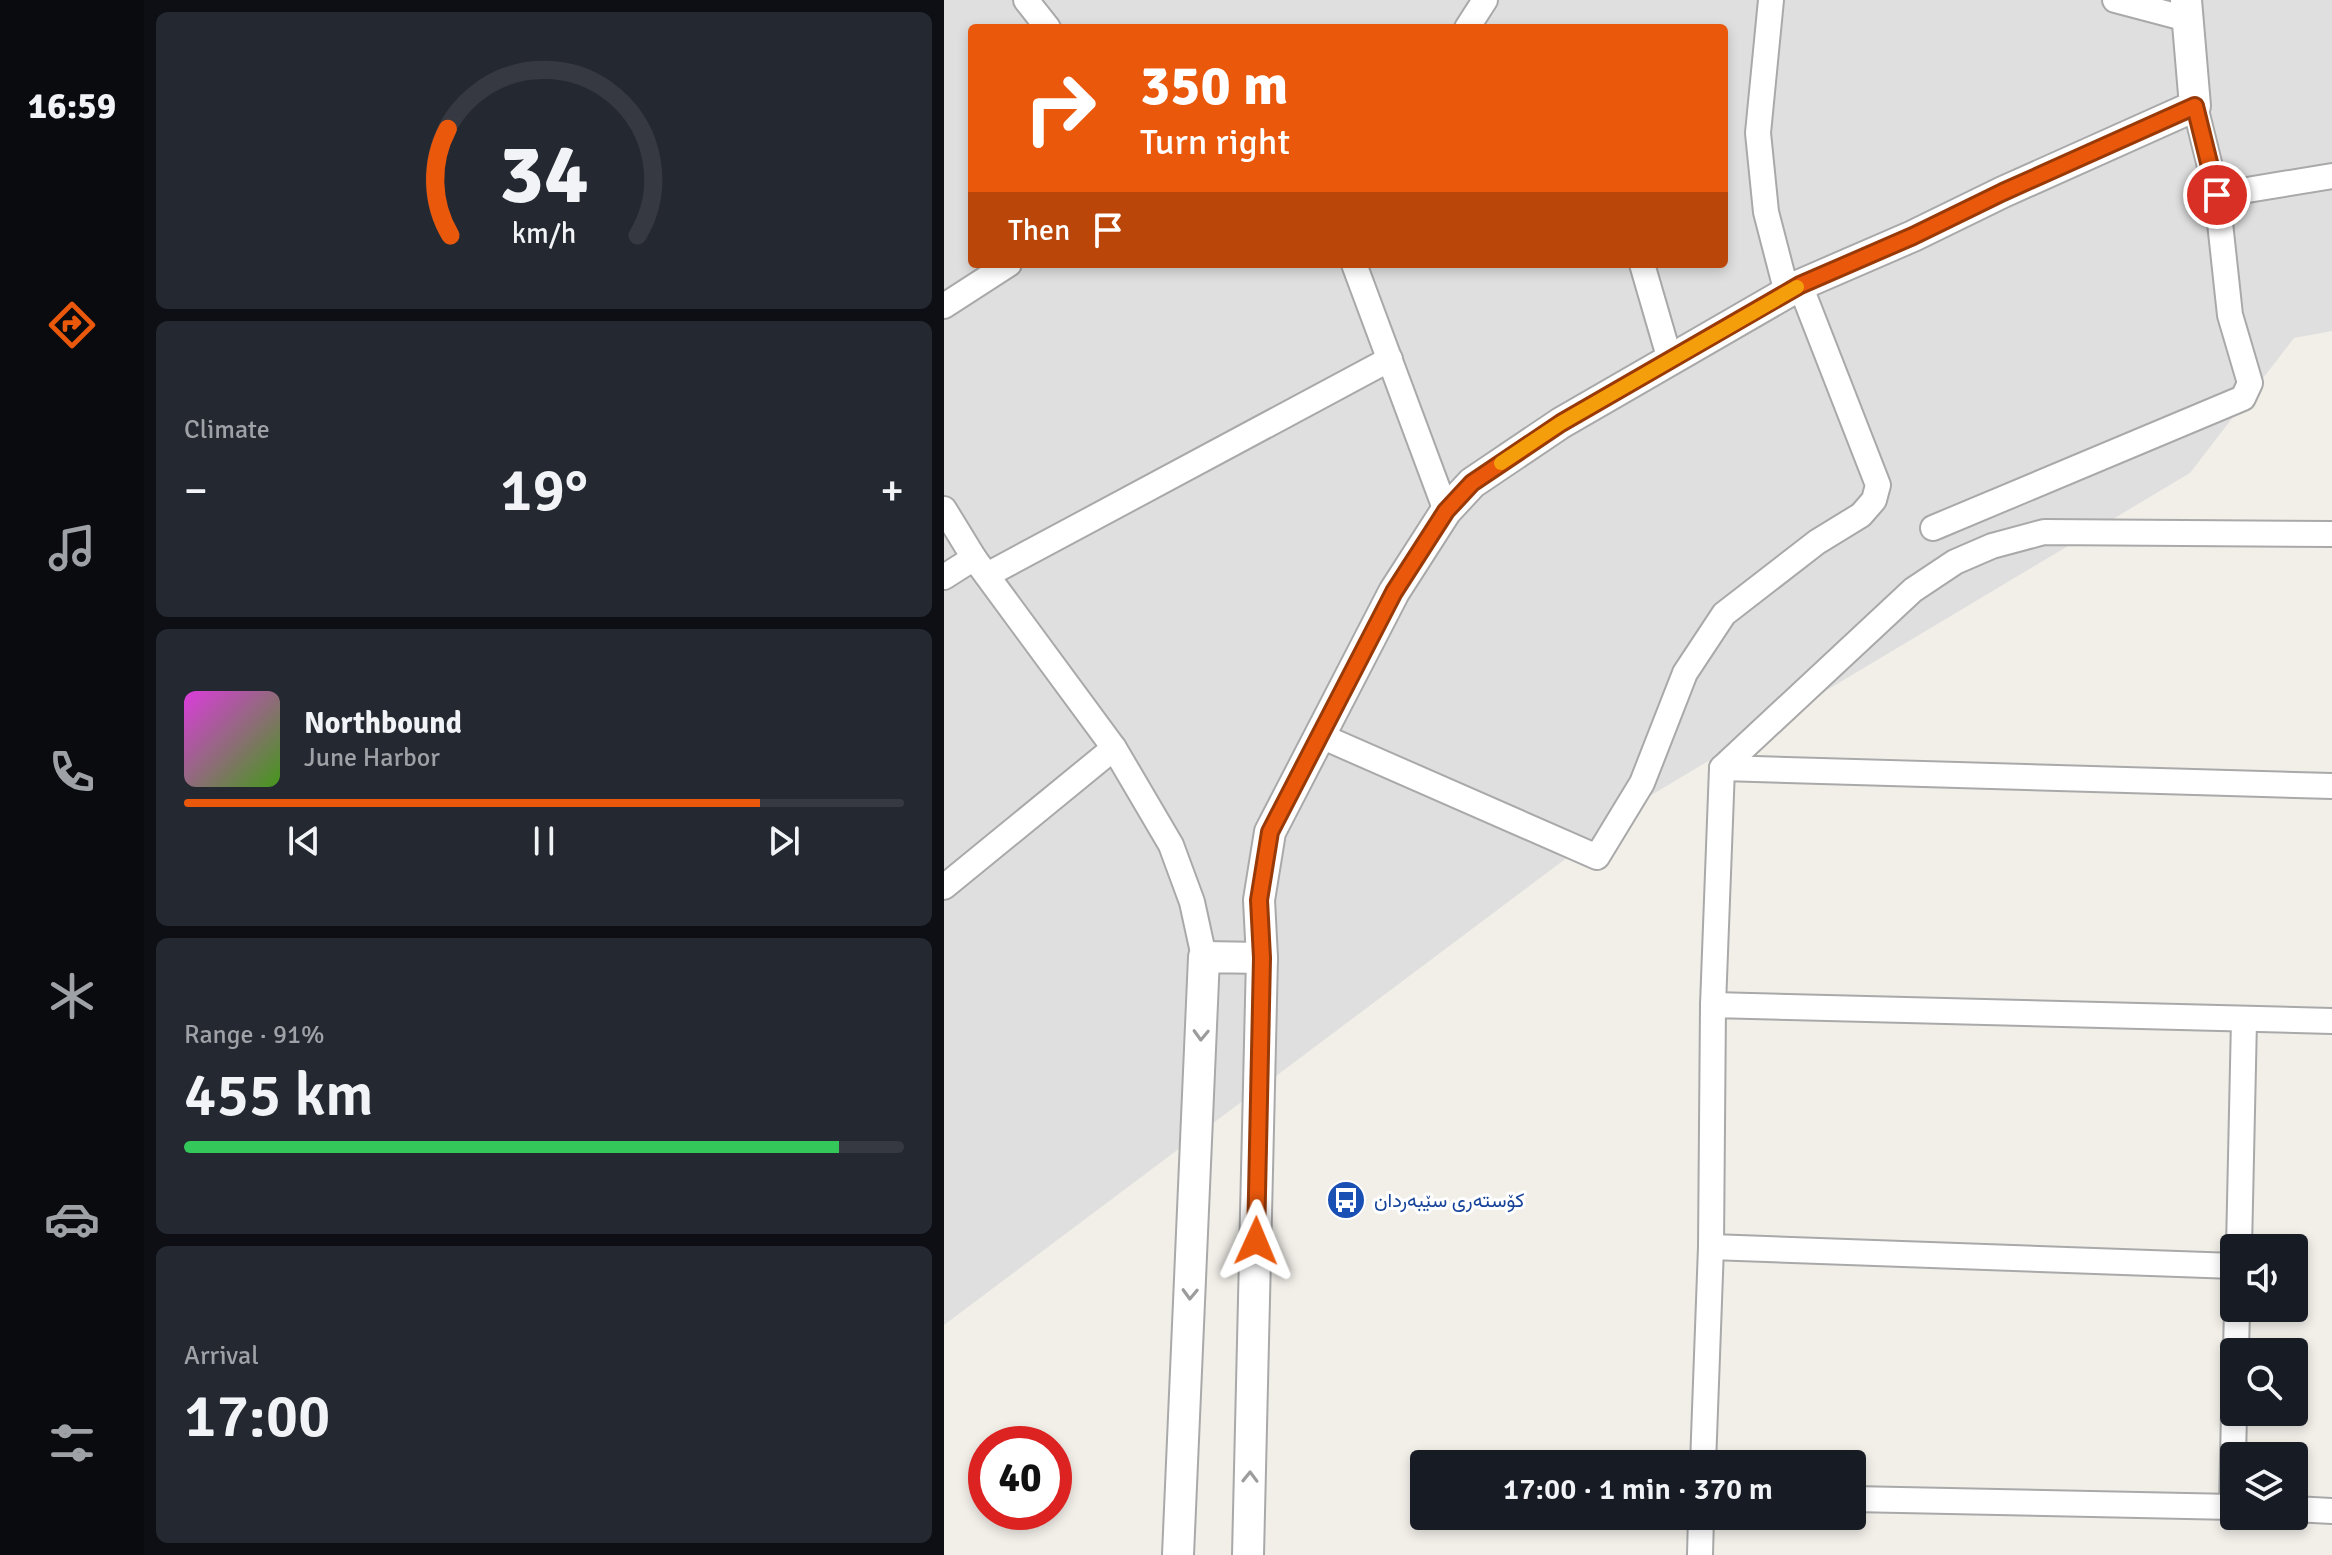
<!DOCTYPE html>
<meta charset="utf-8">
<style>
body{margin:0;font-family:Signika,Vazirmatn,sans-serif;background:#242831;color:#f1f3f6;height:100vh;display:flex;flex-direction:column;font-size:30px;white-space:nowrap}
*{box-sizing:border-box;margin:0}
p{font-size:26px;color:#9ea1a6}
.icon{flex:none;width:44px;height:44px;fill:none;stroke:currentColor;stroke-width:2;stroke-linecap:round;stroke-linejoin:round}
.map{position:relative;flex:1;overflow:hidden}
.sheet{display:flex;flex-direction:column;gap:12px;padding:12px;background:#0d0f14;width:800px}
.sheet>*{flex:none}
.banner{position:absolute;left:24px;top:24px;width:760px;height:244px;border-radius:8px;box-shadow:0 4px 12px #0003;background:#ea580c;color:#fff;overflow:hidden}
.fabs{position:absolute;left:1276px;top:1234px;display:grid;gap:16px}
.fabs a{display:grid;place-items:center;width:88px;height:88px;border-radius:8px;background:#171b24;box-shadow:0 4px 12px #0003;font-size:40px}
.speed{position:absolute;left:24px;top:1426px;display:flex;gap:16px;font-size:40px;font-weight:700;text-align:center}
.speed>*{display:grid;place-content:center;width:104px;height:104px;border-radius:50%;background:#171b24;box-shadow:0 4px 12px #0003;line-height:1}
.speed .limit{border:12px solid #d22;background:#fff;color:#111}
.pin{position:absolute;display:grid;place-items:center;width:68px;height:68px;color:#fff;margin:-34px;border:4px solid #fff;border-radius:50%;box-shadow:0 2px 8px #0007}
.me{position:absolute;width:88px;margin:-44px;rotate:1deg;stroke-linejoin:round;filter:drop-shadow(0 0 6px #0008)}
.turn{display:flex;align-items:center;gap:28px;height:168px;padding:0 40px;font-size:36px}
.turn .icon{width:104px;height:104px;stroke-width:2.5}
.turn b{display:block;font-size:56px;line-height:68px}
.then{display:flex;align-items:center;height:76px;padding:0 40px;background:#0003;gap:16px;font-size:30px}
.big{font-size:60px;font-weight:600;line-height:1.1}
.sheet .card{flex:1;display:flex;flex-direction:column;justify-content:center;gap:12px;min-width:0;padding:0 28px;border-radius:12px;background:#242831}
.sheet .dial{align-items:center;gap:0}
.dial svg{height:208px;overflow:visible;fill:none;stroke:#363941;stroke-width:7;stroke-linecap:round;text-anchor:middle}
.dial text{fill:#f1f3f6;stroke:none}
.song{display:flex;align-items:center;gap:24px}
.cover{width:96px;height:96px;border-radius:12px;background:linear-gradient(135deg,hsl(300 70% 55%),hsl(100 70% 35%))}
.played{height:8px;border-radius:4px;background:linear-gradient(90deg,#ea580c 80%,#363941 80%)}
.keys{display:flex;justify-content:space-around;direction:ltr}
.heat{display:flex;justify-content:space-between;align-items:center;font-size:44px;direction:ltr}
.charge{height:12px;border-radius:6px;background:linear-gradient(90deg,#34c759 91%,#363941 0)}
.trip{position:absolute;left:466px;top:1450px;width:456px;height:80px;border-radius:8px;background:#171b24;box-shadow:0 4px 12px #0003;font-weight:600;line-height:80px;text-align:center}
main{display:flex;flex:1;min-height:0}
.tabs{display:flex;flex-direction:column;width:144px;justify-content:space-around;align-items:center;background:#090b0e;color:#9ea1a6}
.tabs .icon{width:56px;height:56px}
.tabs .current{color:#ea580c}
.tabs b{font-size:36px;color:#f1f3f6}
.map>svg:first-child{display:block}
.residential{fill:#e0dfdf;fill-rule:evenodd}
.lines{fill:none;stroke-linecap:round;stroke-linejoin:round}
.minor-casing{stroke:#a9a9a9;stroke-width:28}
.tertiary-casing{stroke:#a9a9a9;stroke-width:34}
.minor{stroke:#fff;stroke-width:24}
.tertiary{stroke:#fff;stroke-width:30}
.oneway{stroke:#9c9c9c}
.route-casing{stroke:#983908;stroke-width:20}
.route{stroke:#ea580c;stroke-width:14}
.slow{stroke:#f59e0b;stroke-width:14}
.labels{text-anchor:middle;stroke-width:6;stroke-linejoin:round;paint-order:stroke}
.transit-label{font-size:20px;fill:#164399;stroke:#fff;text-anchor:start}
</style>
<main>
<nav class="tabs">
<b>16:59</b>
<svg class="icon current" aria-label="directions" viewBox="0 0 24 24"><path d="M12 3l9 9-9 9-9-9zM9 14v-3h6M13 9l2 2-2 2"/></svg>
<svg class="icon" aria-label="music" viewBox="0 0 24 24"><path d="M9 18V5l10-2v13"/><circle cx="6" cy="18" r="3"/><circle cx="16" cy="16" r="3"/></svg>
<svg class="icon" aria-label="phone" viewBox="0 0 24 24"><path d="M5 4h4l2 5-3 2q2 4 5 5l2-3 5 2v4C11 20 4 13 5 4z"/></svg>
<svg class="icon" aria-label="climate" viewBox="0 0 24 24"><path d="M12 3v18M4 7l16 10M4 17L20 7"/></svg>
<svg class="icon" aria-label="car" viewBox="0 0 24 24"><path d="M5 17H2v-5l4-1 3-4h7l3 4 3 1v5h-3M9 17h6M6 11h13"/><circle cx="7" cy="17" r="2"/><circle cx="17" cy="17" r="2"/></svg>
<svg class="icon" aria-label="filters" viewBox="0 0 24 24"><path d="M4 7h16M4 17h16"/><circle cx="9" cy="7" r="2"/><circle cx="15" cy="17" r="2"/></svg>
</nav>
<section class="sheet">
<div class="card dial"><svg viewBox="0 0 100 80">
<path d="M14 69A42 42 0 1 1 86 69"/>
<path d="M14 69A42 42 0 0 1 13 28" stroke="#ea580c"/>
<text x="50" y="56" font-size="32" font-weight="700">34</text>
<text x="50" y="72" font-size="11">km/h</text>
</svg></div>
<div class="card"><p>Climate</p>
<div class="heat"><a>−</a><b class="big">19°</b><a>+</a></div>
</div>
<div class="card">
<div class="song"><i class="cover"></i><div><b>Northbound</b><p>June Harbor</p></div></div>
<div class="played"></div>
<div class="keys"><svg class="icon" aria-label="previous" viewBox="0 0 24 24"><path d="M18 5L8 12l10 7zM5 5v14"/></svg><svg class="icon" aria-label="pause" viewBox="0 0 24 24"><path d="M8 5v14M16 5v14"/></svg><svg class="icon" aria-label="next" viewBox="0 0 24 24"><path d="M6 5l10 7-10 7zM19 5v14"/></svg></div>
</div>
<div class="card"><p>Range · 91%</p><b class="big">455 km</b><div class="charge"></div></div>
<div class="card"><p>Arrival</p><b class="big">17:00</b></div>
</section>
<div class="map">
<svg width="1388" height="1555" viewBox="0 0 1388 1555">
<rect width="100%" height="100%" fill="#f2efe9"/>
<path class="residential" d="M0,0H1388V331L1350,338L1246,473L704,797L0,1325ZM28,28H780V264H28Z"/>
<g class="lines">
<defs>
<g id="minor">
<path d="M82,0L104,28"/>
<path d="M827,0L814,133L822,212L843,293"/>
<path d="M1171,0L1243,19"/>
<path d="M523,28L541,0"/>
<path d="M1273,195L1388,176"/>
<path d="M410,264L502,511"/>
<path d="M698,264L726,360"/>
<path d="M0,306L65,264"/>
<path d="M0,509L30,558L170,748L227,845L248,902L260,957"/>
<path d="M989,528L1299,398L1306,383L1286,315L1273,195L1251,106"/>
<path d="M43,575L446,359"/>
<path d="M0,577L30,558"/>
<path d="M377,736L653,857L698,783L741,673L780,614L873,542L917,515L930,500L934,485L856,285"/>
<path d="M778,768L1388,786"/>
<path d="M0,887L170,748"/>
<path d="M769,1005L778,768L969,590L1011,562L1048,546L1100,532L1388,534"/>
<path d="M767,1247L1290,1266"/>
<path d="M1295,1248L1300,1020"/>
<path d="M1292,1352L1293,1308"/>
<path d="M759,1464L767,1247L769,1005L1388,1021"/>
<path d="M908,1499L1290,1507"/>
<path d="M1288,1507L1290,1412"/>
<path d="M1350,1509L1388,1511"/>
<path d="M756,1555L757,1516"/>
</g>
<g id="tertiary">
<path d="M234,1555L260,957L318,958"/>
<path d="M304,1555L318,958L315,900L326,832L450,592L502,511L528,483L617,423L856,285L969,236L1059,192L1251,106L1242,0"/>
</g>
</defs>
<use href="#minor" class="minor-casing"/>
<use href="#tertiary" class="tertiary-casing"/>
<use href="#minor" class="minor"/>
<use href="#tertiary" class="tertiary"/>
</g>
<defs><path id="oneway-chevron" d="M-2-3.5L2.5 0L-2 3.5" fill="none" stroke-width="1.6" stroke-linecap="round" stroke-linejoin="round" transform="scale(2)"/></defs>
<g class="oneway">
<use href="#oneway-chevron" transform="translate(257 1035) rotate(92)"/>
<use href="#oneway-chevron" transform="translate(246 1294) rotate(92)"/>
<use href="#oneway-chevron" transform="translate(306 1477) rotate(-89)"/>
</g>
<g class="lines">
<defs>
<path id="route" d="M312,1241L318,958L315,900L326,832L450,592L502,511L528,483L617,423L856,285L969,236L1059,192L1251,106L1273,195"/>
</defs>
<use href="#route" class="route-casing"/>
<use href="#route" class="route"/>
<path class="slow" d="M557,463L617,423L853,287"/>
</g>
<defs>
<symbol id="bus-disc" viewBox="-11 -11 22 22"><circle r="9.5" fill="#1a4fb4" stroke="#fff"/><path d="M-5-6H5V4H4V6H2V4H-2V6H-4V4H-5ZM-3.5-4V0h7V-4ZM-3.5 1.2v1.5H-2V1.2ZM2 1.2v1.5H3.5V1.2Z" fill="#fff"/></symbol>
</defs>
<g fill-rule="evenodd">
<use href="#bus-disc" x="380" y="1178" width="44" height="44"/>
</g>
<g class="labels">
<g class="transit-label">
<text x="430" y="1207">کۆستەری سێبەردان</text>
</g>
</g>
</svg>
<div class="fabs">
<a><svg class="icon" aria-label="sound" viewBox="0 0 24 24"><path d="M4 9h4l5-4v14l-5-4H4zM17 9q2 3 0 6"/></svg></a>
<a><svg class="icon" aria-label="search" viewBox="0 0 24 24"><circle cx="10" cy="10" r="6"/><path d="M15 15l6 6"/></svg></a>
<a><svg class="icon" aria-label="layers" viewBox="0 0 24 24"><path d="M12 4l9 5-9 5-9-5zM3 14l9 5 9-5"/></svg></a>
</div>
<div class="speed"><div class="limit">40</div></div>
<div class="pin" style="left:1273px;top:195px;background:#d93025"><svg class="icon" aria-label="arrive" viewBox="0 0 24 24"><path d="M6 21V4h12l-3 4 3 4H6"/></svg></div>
<svg class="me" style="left:312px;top:1241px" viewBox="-20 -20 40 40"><path d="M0-17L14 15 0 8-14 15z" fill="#ea580c" stroke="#fff" stroke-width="4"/></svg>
<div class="trip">17:00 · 1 min · 370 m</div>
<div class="banner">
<div class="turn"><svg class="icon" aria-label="right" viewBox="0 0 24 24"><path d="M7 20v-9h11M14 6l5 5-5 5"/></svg><div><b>350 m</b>Turn right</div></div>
<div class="then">Then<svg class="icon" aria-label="arrive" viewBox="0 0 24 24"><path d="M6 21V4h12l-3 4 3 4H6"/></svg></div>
</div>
</div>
</main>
